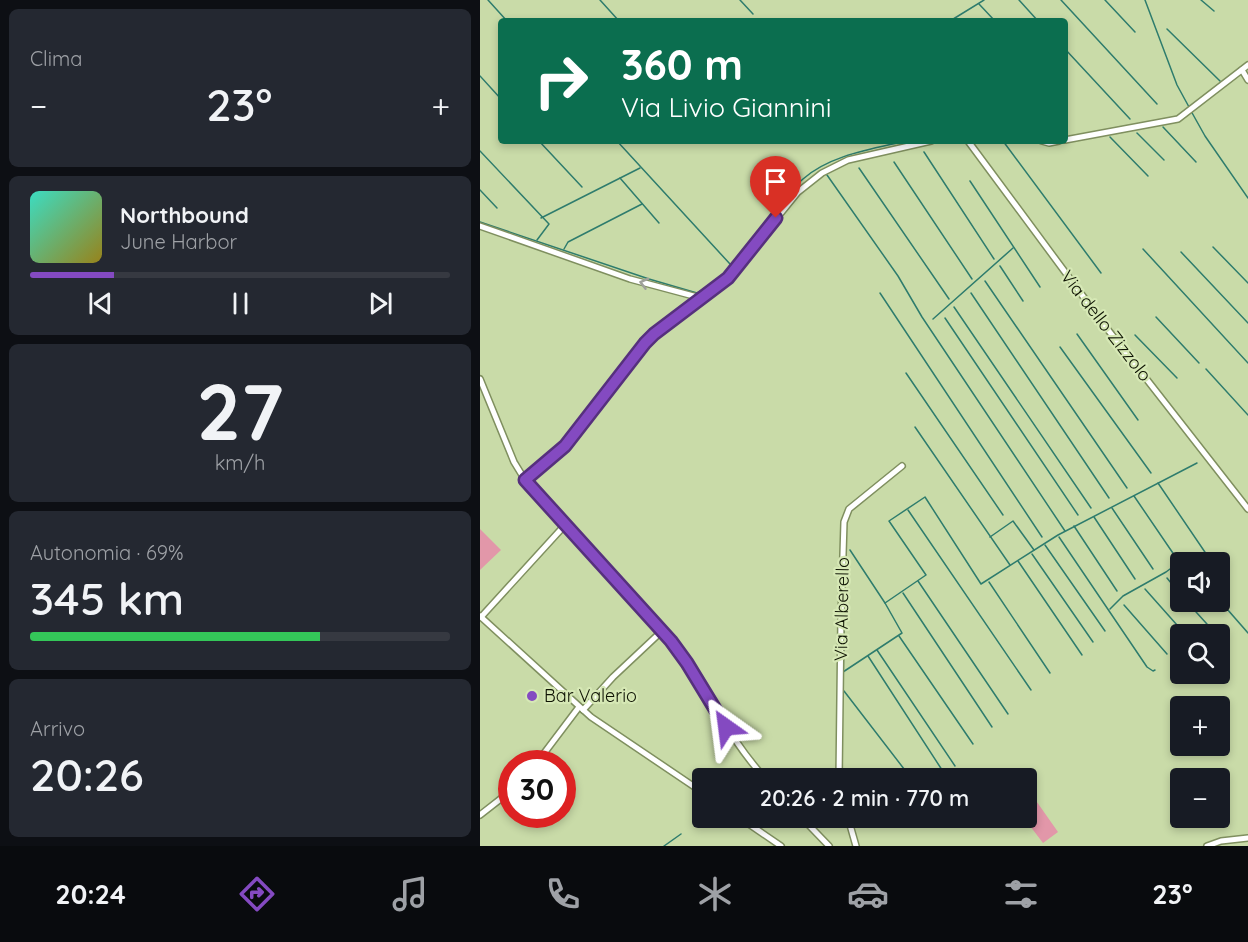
<!DOCTYPE html>
<html lang="it">
<meta charset="utf-8">
<style>
body{margin:0;font-family:Quicksand,sans-serif;background:#242831;color:#f1f3f6;height:100vh;display:flex;flex-direction:column;font-size:22px;white-space:nowrap}
*{box-sizing:border-box;margin:0}
p{font-size:20px;color:#9ea1a6}
.icon{flex:none;width:33px;height:33px;fill:none;stroke:currentColor;stroke-width:2;stroke-linecap:round;stroke-linejoin:round}
.map{position:relative;flex:1;overflow:hidden}
.details{display:flex;flex-direction:column;gap:9px;padding:9px;background:#0d0f14;width:480px}
.details>*{flex:none}
.top-card{position:absolute;left:18px;top:18px;width:570px;height:126px;border-radius:6px;box-shadow:0 3px 9px #0003;background:#0b6e4f;color:#fff;overflow:hidden}
.fabs{position:absolute;left:690px;top:552px;display:grid;gap:12px}
.fabs a{display:grid;place-items:center;width:60px;height:60px;border-radius:6px;background:#171b24;box-shadow:0 3px 9px #0003;font-size:30px}
.speed{position:absolute;left:18px;top:750px;display:flex;gap:12px;font-size:30px;font-weight:700;text-align:center}
.speed>*{display:grid;place-content:center;width:78px;height:78px;border-radius:50%;background:#171b24;box-shadow:0 3px 9px #0003;line-height:1}
.speed .limit{border:9px solid #d22;background:#fff;color:#111}
.pin{position:absolute;display:grid;place-items:center;width:51px;height:51px;color:#fff;margin:-62px -26px;border-radius:50% 50% 50% 0;rotate:-45deg;box-shadow:0 0 6px #0007}
.pin .icon{rotate:45deg}
.me{position:absolute;width:66px;margin:-33px;rotate:329deg;stroke-linejoin:round;filter:drop-shadow(0 0 4px #0008)}
.turn{display:flex;align-items:center;gap:21px;height:126px;padding:0 24px;font-size:27px}
.turn .icon{width:78px;height:78px;stroke-width:2.5}
.turn b{display:block;font-size:42px;line-height:51px}
.big{font-size:45px;font-weight:600;line-height:1.1}
.details .card{flex:1;display:flex;flex-direction:column;justify-content:center;gap:9px;min-width:0;padding:0 21px;border-radius:9px;background:#242831}
.details .dial{align-items:center;gap:0}
.dial b{font-size:78px;line-height:1}
.song{display:flex;align-items:center;gap:18px}
.cover{width:72px;height:72px;border-radius:9px;background:linear-gradient(135deg,hsl(170 70% 55%),hsl(50 70% 35%))}
.played{height:6px;border-radius:3px;background:linear-gradient(90deg,#844ac1 20%,#363941 20%)}
.keys{display:flex;justify-content:space-around;direction:ltr}
.heat{display:flex;justify-content:space-between;align-items:center;font-size:33px;direction:ltr}
.charge{height:9px;border-radius:4px;background:linear-gradient(90deg,#34c759 69%,#363941 0)}
.trip{position:absolute;left:212px;top:768px;width:345px;height:60px;border-radius:6px;background:#171b24;box-shadow:0 3px 9px #0003;font-weight:600;line-height:60px;text-align:center}
.tab-bar{display:flex;height:96px;justify-content:space-around;align-items:center;background:#090b0e;color:#9ea1a6}
.tab-bar .icon{width:42px;height:42px}
.tab-bar .active{color:#844ac1}
.tab-bar b{font-size:27px;color:#f1f3f6}
main{display:flex;flex:1;min-height:0}
.map>svg:first-child{display:block}
.green{fill:#e297a9}
.lines{fill:none;stroke-linecap:round;stroke-linejoin:round}
.stream{stroke:#2e7c6d;stroke-width:1.5}
.street-casing{stroke:#7f8f5f;stroke-width:8}
.street{stroke:#fff;stroke-width:5}
.oneway{stroke:#9fa19a}
.route-casing{stroke:#56307d;stroke-width:15}
.route{stroke:#844ac1;stroke-width:10}
.poi-dot{fill:#844ac1;stroke:#d6e8b5;stroke-width:2}
.labels{text-anchor:middle;stroke-width:4.5;stroke-linejoin:round;paint-order:stroke}
.street-label{font-size:18px;fill:#0e1303;stroke:#d6e8b5}
.poi-label{font-size:18px;fill:#0e1303;stroke:#d6e8b5;text-anchor:start}
</style>
<main>
<section class="details">
<div class="card"><p>Clima</p>
<div class="heat"><a>−</a><b class="big">23°</b><a>+</a></div>
</div>
<div class="card">
<div class="song"><i class="cover"></i><div><b>Northbound</b><p>June Harbor</p></div></div>
<div class="played"></div>
<div class="keys"><svg class="icon" aria-label="previous" viewBox="0 0 24 24"><path d="M18 5L8 12l10 7zM5 5v14"/></svg><svg class="icon" aria-label="pause" viewBox="0 0 24 24"><path d="M8 5v14M16 5v14"/></svg><svg class="icon" aria-label="next" viewBox="0 0 24 24"><path d="M6 5l10 7-10 7zM19 5v14"/></svg></div>
</div>
<div class="card dial"><b>27</b><p>km/h</p></div>
<div class="card"><p>Autonomia · 69%</p><b class="big">345 km</b><div class="charge"></div></div>
<div class="card"><p>Arrivo</p><b class="big">20:26</b></div>
</section>
<div class="map">
<svg width="768" height="846" viewBox="0 0 768 846">
<rect width="100%" height="100%" fill="#c9dba8"/>
<g class="green">
<path d="M0,529L21,550L0,570Z"/>
<path d="M552,795L578,832L563,843L544,818H546V801Z"/>
</g>
<g class="lines">
<g class="stream">
<path d="M8,0L27,21"/>
<path d="M120,0L139,21"/>
<path d="M260,0L273,14"/>
<path d="M539,0L558,21"/>
<path d="M581,0L677,104"/>
<path d="M625,0L655,32"/>
<path d="M665,0L697,85L709,107"/>
<path d="M721,0L734,11"/>
<path d="M499,4L515,21"/>
<path d="M470,21L504,0"/>
<path d="M687,29L740,81"/>
<path d="M585,49L650,119"/>
<path d="M0,76L21,99"/>
<path d="M711,111L725,136L768,198"/>
<path d="M683,127L716,162"/>
<path d="M657,133L684,160"/>
<path d="M630,137L668,176"/>
<path d="M59,141L102,187"/>
<path d="M137,141L250,264"/>
<path d="M523,141L621,273"/>
<path d="M0,151L69,224L57,240"/>
<path d="M444,152L514,259"/>
<path d="M414,162L492,279"/>
<path d="M379,168L469,299"/>
<path d="M347,175L418,276L442,317L585,531"/>
<path d="M140,178L179,223"/>
<path d="M490,181L560,287"/>
<path d="M0,190L17,208"/>
<path d="M61,218L160,168"/>
<path d="M0,222L169,279L217,293C262,270 285,212 323,179C350,155 392,149 426,141"/>
<path d="M733,247L768,283"/>
<path d="M84,249L88,242L162,204"/>
<path d="M663,249L768,363"/>
<path d="M701,252L768,323"/>
<path d="M520,266L543,301"/>
<path d="M505,281L647,488"/>
<path d="M400,293L562,537"/>
<path d="M491,293L629,498"/>
<path d="M474,307L611,508"/>
<path d="M676,317L719,363"/>
<path d="M465,318L598,515"/>
<path d="M453,319L533,248"/>
<path d="M597,334L658,420"/>
<path d="M655,335L697,378"/>
<path d="M580,347L671,473"/>
<path d="M726,369L768,415"/>
<path d="M426,373L523,515"/>
<path d="M435,427L530,565"/>
<path d="M678,483L731,561"/>
<path d="M654,496L699,562"/>
<path d="M632,508L673,569"/>
<path d="M428,510L551,690"/>
<path d="M614,517L655,579"/>
<path d="M594,526L637,591"/>
<path d="M510,537L533,521L554,550"/>
<path d="M579,537L667,667L673,671L675,670"/>
<path d="M565,545L625,631"/>
<path d="M552,554L613,642"/>
<path d="M538,561L602,655"/>
<path d="M687,578L700,594"/>
<path d="M438,581L528,714"/>
<path d="M509,582L570,673"/>
<path d="M665,589L705,634"/>
<path d="M423,593L512,727"/>
<path d="M740,601L768,633"/>
<path d="M707,602L736,634"/>
<path d="M405,603L446,575L409,521L445,497L501,584L578,535L717,463"/>
<path d="M644,605L687,654"/>
<path d="M630,609L643,596L686,572L690,569L700,570"/>
<path d="M419,636L493,744"/>
<path d="M740,639L748,648"/>
<path d="M397,650L475,766"/>
<path d="M388,656L464,773"/>
<path d="M363,672L422,633L405,603L370,550"/>
<path d="M364,691L431,778"/>
<path d="M363,696L364,605"/>
<path d="M184,846L201,834"/>
</g>
<defs>
<g id="street">
<path d="M762,70L768,80"/>
<path d="M585,140L698,119L768,65"/>
<path d="M488,141L625,326L768,509"/>
<path d="M562,141L569,143L579,141"/>
<path d="M0,226L150,279L221,298"/>
<path d="M0,379L34,462L45,480L191,641C225,685 247,737 285,778"/>
<path d="M45,480L85,446L174,334L248,278L318,192L342,173L368,160L451,141"/>
<path d="M0,616L111,717L222,792"/>
<path d="M1,617L85,525"/>
<path d="M103,710L133,677L182,631"/>
<path d="M56,764L99,707"/>
<path d="M359,778L361,619L364,522L369,509L422,466"/>
<path d="M0,815L32,790"/>
<path d="M260,818L301,846"/>
<path d="M322,818L349,846"/>
<path d="M368,818L376,846"/>
<path d="M727,846L741,841L768,838"/>
</g>
</defs>
<use href="#street" class="street-casing"/>
<use href="#street" class="street"/>
</g>
<defs><path id="oneway-chevron" d="M-2-3.5L2.5 0L-2 3.5" fill="none" stroke-width="1.6" stroke-linecap="round" stroke-linejoin="round" transform="scale(1.5)"/></defs>
<use class="oneway" href="#oneway-chevron" transform="translate(164 283) rotate(-165)"/>
<g class="lines">
<defs>
<path id="route" d="M246,727L207,663L191,641L45,480L85,446L165,343L174,334L248,278L296,218"/>
</defs>
<use href="#route" class="route-casing"/>
<use href="#route" class="route"/>
</g>
<circle class="poi-dot" cx="52" cy="696" r="6"/>
<g class="labels">
<g class="street-label">
<text transform="translate(626 326) rotate(52)" y="6">Via dello Zizzolo</text>
<text transform="translate(362 609) rotate(-89)" y="6">Via Alberello</text>
</g>
<g class="poi-label">
<text x="64" y="702">Bar Valerio</text>
</g>
</g>
</svg>
<div class="fabs">
<a><svg class="icon" aria-label="sound" viewBox="0 0 24 24"><path d="M4 9h4l5-4v14l-5-4H4zM17 9q2 3 0 6"/></svg></a>
<a><svg class="icon" aria-label="search" viewBox="0 0 24 24"><circle cx="10" cy="10" r="6"/><path d="M15 15l6 6"/></svg></a>
<a>+</a>
<a>−</a>
</div>
<div class="speed"><div class="limit">30</div></div>
<div class="pin" style="left:296px;top:218px;background:#d93025"><svg class="icon" aria-label="arrive" viewBox="0 0 24 24"><path d="M6 21V4h12l-3 4 3 4H6"/></svg></div>
<svg class="me" style="left:246px;top:727px" viewBox="-20 -20 40 40"><path d="M0-17L14 15 0 8-14 15z" fill="#844ac1" stroke="#fff" stroke-width="4"/></svg>
<div class="trip">20:26 · 2 min · 770 m</div>
<div class="top-card">
<div class="turn"><svg class="icon" aria-label="right" viewBox="0 0 24 24"><path d="M7 20v-9h11M14 6l5 5-5 5"/></svg><div><b>360 m</b>Via Livio Giannini</div></div>
</div>
</div>
</main>
<nav class="tab-bar">
<b>20:24</b>
<svg class="icon active" aria-label="directions" viewBox="0 0 24 24"><path d="M12 3l9 9-9 9-9-9zM9 14v-3h6M13 9l2 2-2 2"/></svg>
<svg class="icon" aria-label="music" viewBox="0 0 24 24"><path d="M9 18V5l10-2v13"/><circle cx="6" cy="18" r="3"/><circle cx="16" cy="16" r="3"/></svg>
<svg class="icon" aria-label="phone" viewBox="0 0 24 24"><path d="M5 4h4l2 5-3 2q2 4 5 5l2-3 5 2v4C11 20 4 13 5 4z"/></svg>
<svg class="icon" aria-label="climate" viewBox="0 0 24 24"><path d="M12 3v18M4 7l16 10M4 17L20 7"/></svg>
<svg class="icon" aria-label="car" viewBox="0 0 24 24"><path d="M5 17H2v-5l4-1 3-4h7l3 4 3 1v5h-3M9 17h6M6 11h13"/><circle cx="7" cy="17" r="2"/><circle cx="17" cy="17" r="2"/></svg>
<svg class="icon" aria-label="filters" viewBox="0 0 24 24"><path d="M4 7h16M4 17h16"/><circle cx="9" cy="7" r="2"/><circle cx="15" cy="17" r="2"/></svg>
<b>23°</b>
</nav>
